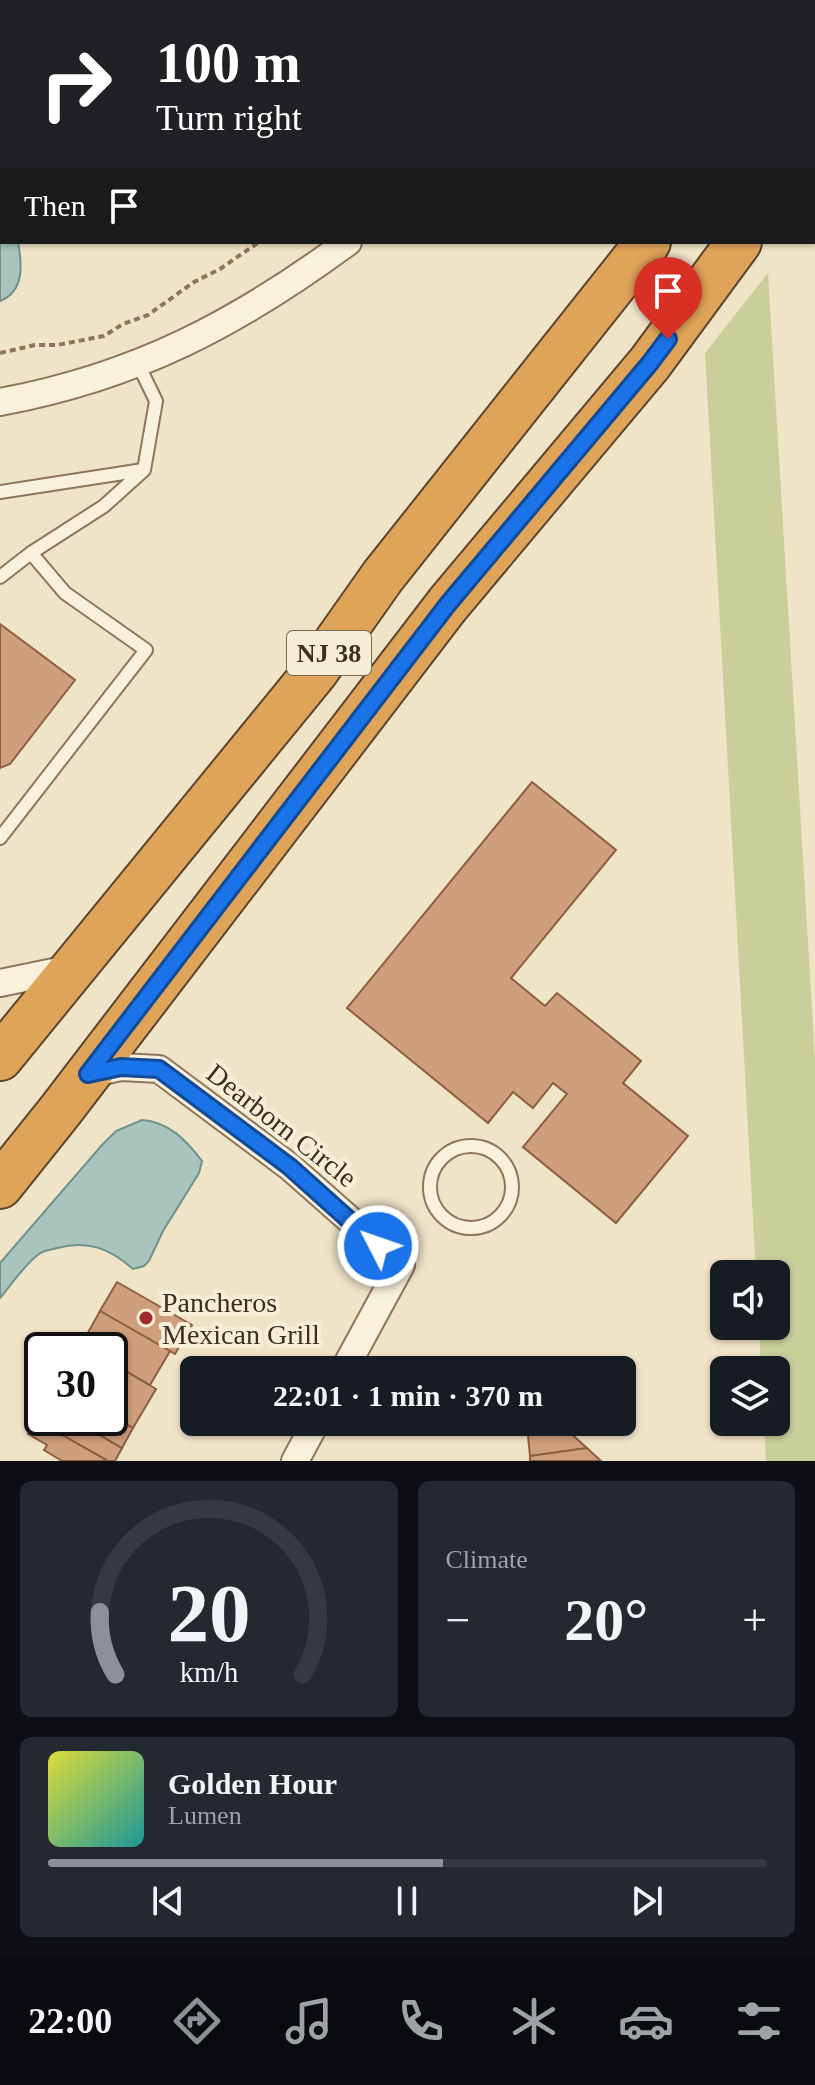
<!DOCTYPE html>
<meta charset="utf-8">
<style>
body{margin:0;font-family:"Times New Roman",serif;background:#242831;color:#f1f3f6;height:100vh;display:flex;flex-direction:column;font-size:30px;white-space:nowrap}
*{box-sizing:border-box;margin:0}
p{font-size:26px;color:#9ea1a6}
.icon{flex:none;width:44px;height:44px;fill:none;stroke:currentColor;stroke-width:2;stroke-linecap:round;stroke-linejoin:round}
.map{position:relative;height:1461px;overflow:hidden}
.side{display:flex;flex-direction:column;gap:20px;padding:20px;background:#0d0f14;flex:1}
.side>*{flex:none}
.hud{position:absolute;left:0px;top:0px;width:816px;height:244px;box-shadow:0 2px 6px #0004;background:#202124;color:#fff;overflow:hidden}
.fabs{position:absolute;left:710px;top:1260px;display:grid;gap:16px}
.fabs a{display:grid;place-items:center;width:80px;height:80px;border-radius:12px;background:#171b24;box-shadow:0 2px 6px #0004;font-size:40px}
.speed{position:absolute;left:24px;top:1332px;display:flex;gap:16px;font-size:40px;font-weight:700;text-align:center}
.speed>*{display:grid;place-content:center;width:104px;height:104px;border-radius:50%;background:#171b24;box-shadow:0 2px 6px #0004;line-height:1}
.speed .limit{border:4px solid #111;border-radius:12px;background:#fff;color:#111}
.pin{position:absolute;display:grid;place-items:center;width:68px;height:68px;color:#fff;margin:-82px -34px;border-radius:50% 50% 50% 0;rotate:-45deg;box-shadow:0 0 8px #0007}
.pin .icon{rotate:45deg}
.me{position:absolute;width:88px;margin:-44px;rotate:311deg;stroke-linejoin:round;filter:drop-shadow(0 0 6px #0008)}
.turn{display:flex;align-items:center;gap:28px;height:168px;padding:0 24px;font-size:36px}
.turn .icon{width:104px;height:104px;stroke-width:2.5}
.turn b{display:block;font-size:56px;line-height:68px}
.then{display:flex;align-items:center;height:76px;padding:0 24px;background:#0003;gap:16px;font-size:30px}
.big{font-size:60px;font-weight:600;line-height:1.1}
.side .card{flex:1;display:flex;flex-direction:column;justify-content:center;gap:12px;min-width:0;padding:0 28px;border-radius:12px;background:#242831}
.side .dial{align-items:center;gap:0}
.dial svg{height:208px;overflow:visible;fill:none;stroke:#363941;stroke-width:7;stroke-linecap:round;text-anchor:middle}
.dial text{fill:#f1f3f6;stroke:none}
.song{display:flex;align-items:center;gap:24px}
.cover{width:96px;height:96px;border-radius:12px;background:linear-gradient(135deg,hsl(60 70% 55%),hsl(180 70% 35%))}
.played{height:8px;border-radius:4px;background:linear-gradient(90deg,#8c9099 55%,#363941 55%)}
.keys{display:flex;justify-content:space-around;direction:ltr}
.heat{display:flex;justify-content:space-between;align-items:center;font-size:44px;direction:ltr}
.side .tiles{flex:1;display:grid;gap:20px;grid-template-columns:1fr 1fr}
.card:last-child{grid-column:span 2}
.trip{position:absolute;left:180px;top:1356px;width:456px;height:80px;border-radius:12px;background:#171b24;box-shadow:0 2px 6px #0004;font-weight:600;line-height:80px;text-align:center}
.tab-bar{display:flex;height:128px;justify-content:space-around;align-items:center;background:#090b0e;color:#9ea1a6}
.tab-bar .icon{width:56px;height:56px}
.tab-bar .active{color:#8c9099}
.tab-bar b{font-size:36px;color:#f1f3f6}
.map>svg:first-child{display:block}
.green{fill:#c9cf9b}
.water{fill:#a9c4bc;stroke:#6f938a;stroke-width:2}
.building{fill:#cf9f7d;stroke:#8d5f41;stroke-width:2}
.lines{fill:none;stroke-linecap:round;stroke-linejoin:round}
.lane-casing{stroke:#8d765c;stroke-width:16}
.street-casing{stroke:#8d765c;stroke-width:30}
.highway-casing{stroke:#5b4430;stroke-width:48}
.path{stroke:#8d765c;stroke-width:4;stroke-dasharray:6 4;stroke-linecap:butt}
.lane{stroke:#faf1dc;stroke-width:12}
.street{stroke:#faf1dc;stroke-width:26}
.highway{stroke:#e0a458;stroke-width:44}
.route-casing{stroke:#114b97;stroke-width:20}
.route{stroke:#1a73e8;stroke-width:14}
.poi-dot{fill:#9e2a2b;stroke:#f7eed8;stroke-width:3}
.labels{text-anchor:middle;stroke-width:8;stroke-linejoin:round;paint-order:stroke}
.shield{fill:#f7eed8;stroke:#756857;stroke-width:2}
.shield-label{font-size:26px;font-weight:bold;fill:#3d2e20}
.street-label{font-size:28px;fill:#3d2e20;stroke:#f7eed8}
.poi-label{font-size:28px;fill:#3d2e20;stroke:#f7eed8;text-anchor:start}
</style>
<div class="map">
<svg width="815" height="1461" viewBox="0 0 815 1461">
<rect width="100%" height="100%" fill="#f0e4c8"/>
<g class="green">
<path d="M0,0H191L194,2H2V150L0,149Z"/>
<path d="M768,273L815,1059V1461H766L764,1422H776V1370H761L759,1326H776V1274H756L705,353Z"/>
</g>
<g class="water">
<path d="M0,215L2,217V242H18C22,264 25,291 0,301Z"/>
<path d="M142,1120C169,1122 186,1140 202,1161L199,1173L163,1231L149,1261L144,1266L133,1269C109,1248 88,1240 57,1248C50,1250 44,1250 39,1254C24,1265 12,1284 0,1298V1263L102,1145L116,1131Z"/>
</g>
<g class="building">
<path d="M0,624L75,680L10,764L0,768Z"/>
<path d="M532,782L616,850L511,978L545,1006L557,993L641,1061L623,1083L688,1136L616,1223L523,1147L567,1094L553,1083L533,1108L513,1092L488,1123L347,1008Z"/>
<path d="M117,1282L192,1325L175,1354L100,1311Z"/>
<path d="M100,1311L170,1351L150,1385L110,1362V1350H90L81,1345Z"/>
<path d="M110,1362L156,1389L133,1428L110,1415Z"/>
<path d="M42,1410V1418H71L122,1448L115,1461H108L36,1420Z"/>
<path d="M110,1415L133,1428L122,1448L71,1418H110Z"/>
<path d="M36,1420L108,1461H62L44,1450L47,1445L28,1434Z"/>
<path d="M558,1422L587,1448L530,1456L527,1425Z"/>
<path d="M587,1448L601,1461H530V1456Z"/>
</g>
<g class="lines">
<defs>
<g id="lane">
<path d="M0,492L143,470"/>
<path d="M0,577L31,553L104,506L144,470L156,401L138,364"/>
<path d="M0,838L146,650L65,593L31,553"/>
<circle cx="471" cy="1187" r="41"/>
</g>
<g id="street">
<path d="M554,2L555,0"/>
<path d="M0,402C136,377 238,323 348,242"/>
<path d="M0,983L73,968"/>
<path d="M88,1074L121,1067L159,1069L290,1167L401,1265L344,1370"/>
<path d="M295,1461L316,1422"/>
</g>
<g id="highway">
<path d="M810,0V2"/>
<path d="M814,62L815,78"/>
<path d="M814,146L815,145"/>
<path d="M0,1058L316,671L383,576L648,242"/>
<path d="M0,1186L60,1111L448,604L650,363L739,242"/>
</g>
</defs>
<use href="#lane" class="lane-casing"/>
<use href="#street" class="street-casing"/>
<use href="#highway" class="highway-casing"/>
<g class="path">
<path d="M514,2L515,0"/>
<path d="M0,353L35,345H57L104,336L123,324L148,315L194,282L220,269L259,242"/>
</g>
<use href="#lane" class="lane"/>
<use href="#street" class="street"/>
<use href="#highway" class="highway"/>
</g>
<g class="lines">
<defs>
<path id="route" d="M378,1246L290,1167L159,1069L121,1067L88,1074L448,604L650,363L668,339"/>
</defs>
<use href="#route" class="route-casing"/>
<use href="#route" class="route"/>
</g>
<circle class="poi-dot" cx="146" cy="1318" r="8"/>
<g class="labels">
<rect class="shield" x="287" y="631" width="84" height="44" rx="6"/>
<g class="shield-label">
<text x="329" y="662">NJ 38</text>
</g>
<g class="street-label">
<text transform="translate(282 1125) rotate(38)" y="10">Dearborn Circle</text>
</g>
<g class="poi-label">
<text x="162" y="1312">Pancheros<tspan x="162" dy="32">Mexican Grill</tspan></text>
</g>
</g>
</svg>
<div class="fabs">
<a><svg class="icon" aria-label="sound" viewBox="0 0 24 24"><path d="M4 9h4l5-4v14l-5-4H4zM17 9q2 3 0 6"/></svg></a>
<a><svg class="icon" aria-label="layers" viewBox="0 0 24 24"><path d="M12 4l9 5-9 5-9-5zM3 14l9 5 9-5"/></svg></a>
</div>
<div class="speed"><div class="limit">30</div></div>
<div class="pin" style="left:668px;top:339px;background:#d93025"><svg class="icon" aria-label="arrive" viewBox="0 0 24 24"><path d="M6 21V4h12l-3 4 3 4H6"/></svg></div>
<svg class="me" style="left:378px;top:1246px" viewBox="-20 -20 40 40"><circle r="17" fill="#1a73e8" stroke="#fff" stroke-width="3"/><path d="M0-11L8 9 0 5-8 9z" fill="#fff"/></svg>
<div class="trip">22:01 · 1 min · 370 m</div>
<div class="hud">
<div class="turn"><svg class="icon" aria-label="right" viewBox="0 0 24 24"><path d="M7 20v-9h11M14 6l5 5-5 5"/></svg><div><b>100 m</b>Turn right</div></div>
<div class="then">Then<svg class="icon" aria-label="arrive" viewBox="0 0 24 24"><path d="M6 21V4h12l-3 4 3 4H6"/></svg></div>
</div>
</div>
<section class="side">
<div class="tiles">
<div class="card dial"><svg viewBox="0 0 100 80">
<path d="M14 69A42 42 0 1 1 86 69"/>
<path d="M14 69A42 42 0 0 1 8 45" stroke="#8c9099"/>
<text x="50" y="56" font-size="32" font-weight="700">20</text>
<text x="50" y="72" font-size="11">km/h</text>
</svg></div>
<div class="card"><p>Climate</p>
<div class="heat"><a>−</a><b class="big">20°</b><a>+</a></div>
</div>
<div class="card">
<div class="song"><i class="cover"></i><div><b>Golden Hour</b><p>Lumen</p></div></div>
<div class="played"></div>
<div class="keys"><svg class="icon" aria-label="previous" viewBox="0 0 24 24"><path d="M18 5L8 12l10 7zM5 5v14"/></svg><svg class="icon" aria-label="pause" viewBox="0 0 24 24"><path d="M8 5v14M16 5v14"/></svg><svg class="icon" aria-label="next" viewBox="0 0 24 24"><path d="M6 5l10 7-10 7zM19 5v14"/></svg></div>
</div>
</div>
</section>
<nav class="tab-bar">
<b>22:00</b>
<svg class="icon active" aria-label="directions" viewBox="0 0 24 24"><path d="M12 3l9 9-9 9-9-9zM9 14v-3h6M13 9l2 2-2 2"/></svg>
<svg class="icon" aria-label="music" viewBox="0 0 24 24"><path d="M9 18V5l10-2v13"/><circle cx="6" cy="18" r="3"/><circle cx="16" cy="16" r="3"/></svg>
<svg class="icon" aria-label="phone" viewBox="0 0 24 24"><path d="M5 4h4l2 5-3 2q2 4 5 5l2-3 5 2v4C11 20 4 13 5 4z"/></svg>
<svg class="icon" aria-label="climate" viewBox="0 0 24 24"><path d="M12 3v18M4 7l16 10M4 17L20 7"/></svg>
<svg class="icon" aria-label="car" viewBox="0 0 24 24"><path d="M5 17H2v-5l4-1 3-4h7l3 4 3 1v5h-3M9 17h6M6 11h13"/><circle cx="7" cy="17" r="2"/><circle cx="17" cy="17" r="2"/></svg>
<svg class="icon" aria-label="filters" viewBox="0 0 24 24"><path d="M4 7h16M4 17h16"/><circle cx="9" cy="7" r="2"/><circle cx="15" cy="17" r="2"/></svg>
</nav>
